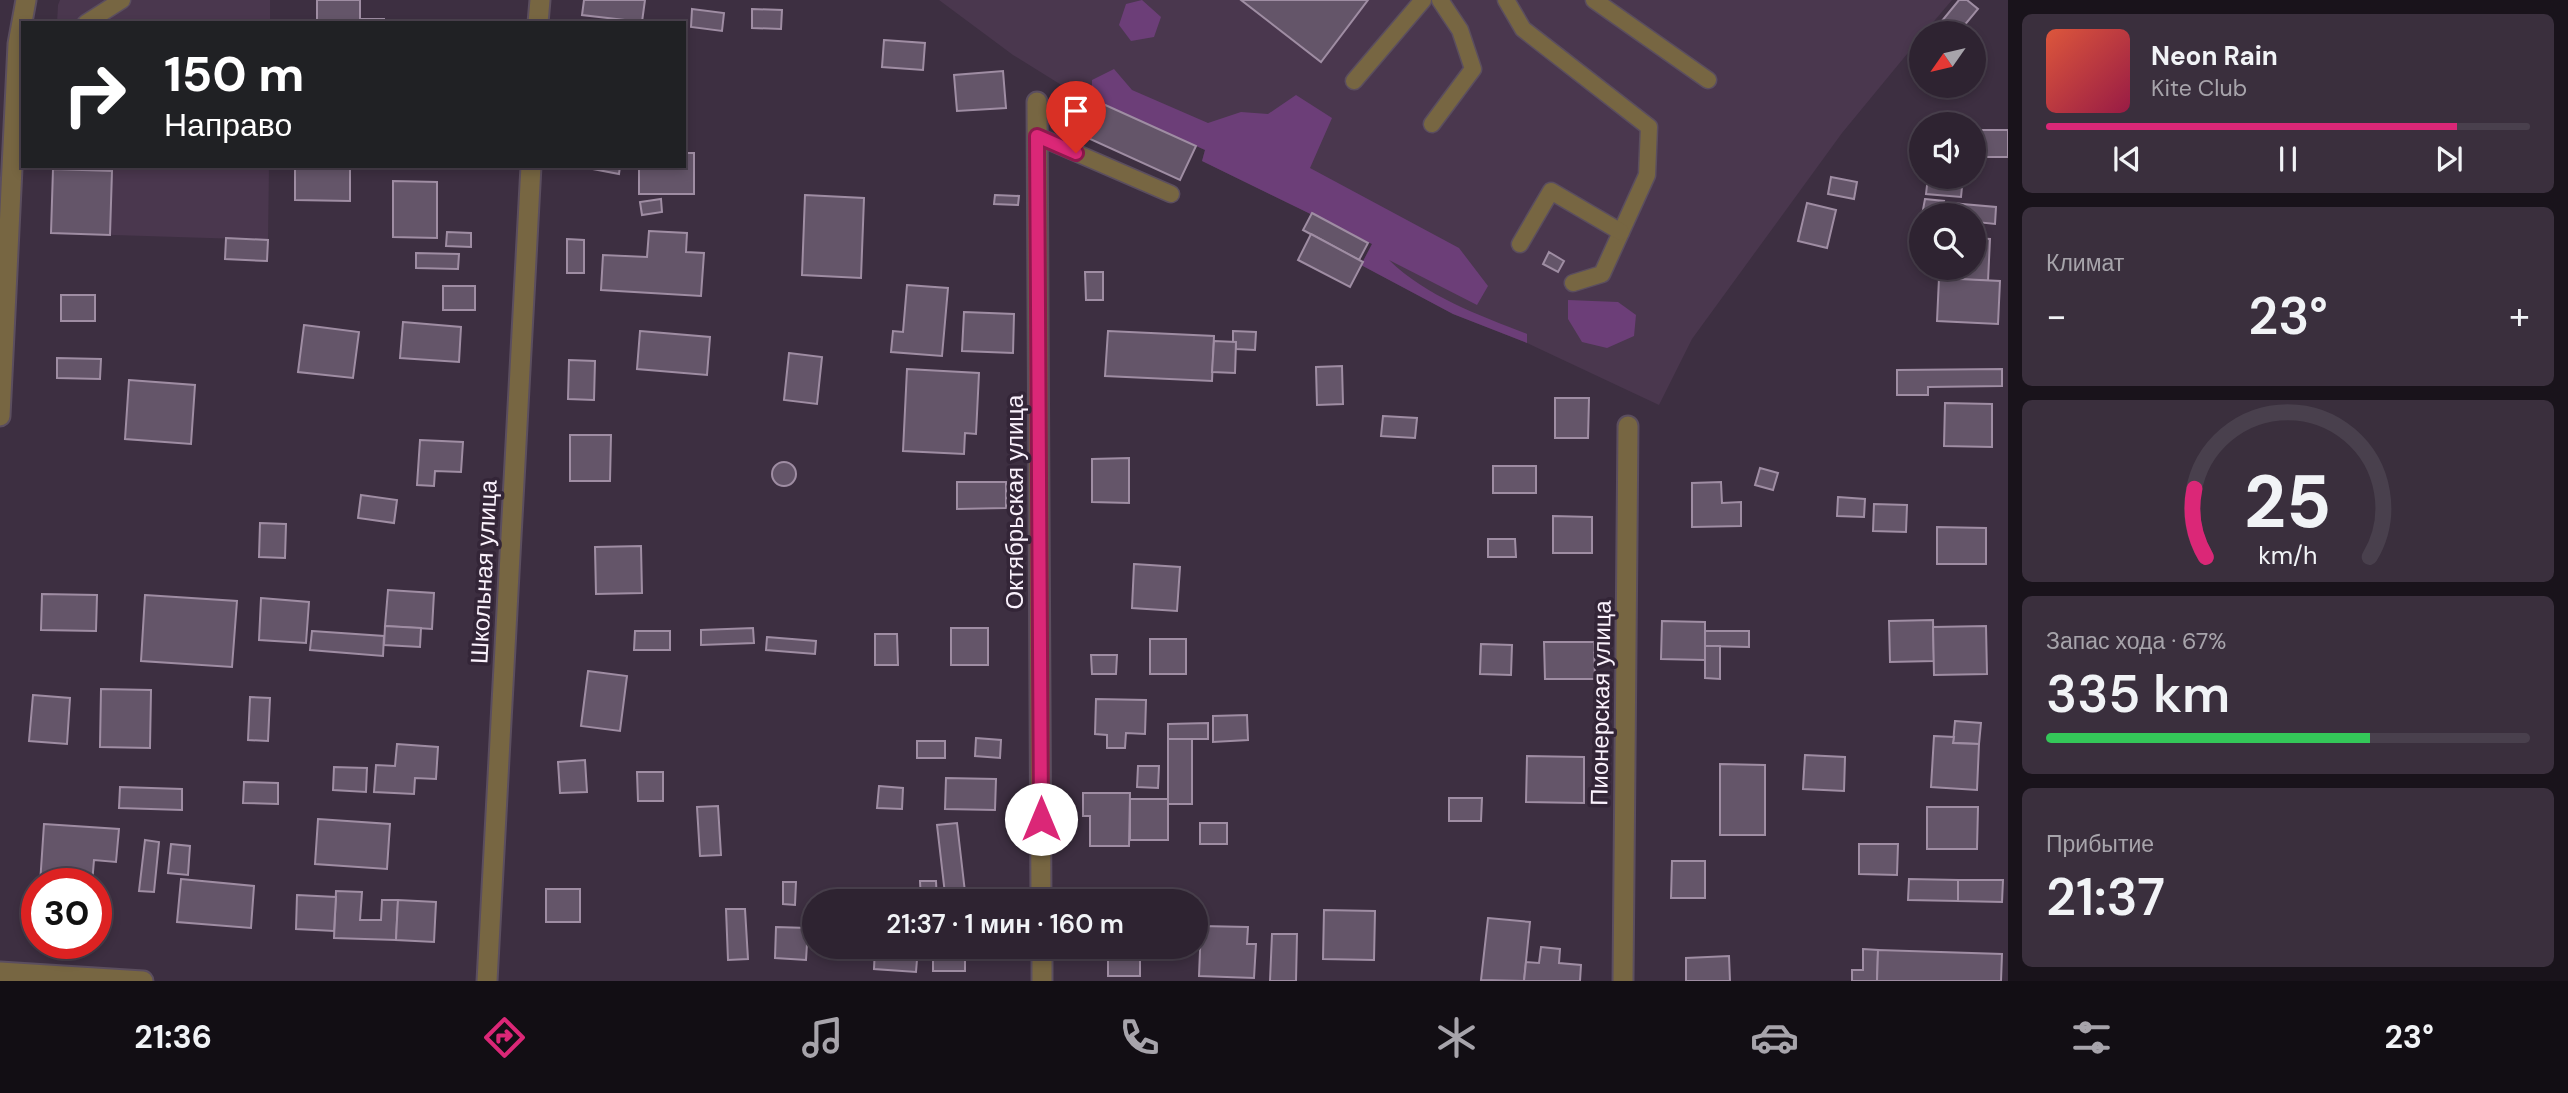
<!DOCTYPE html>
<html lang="ru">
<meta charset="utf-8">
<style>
body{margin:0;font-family:"DM Sans",sans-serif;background:#3a2f3d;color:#f1f3f6;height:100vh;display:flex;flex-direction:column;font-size:26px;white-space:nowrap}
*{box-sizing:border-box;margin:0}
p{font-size:23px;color:#a7a4ab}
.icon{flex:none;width:38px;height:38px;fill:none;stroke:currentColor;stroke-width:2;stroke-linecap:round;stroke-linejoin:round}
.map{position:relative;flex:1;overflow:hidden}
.drawer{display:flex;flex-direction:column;gap:14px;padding:14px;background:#19131b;width:560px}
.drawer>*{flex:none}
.guide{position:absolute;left:21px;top:21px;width:665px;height:147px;border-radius:0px;box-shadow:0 4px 10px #0003,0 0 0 2px #49404d;background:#202124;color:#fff;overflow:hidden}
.needle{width:46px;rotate:236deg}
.fabs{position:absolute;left:1909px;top:21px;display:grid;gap:14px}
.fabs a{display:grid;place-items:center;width:77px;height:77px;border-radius:50%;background:#2e2331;box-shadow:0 4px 10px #0003,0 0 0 2px #49404d;font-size:35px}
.speed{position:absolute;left:21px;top:868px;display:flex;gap:14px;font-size:35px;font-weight:700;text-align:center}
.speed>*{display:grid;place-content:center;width:91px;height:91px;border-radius:50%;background:#2e2331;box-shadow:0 4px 10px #0003,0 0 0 2px #49404d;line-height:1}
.speed .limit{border:10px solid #d22;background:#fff;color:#111}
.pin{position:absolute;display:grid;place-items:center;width:60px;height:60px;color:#fff;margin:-72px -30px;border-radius:50% 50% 50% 0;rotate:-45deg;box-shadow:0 0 7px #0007}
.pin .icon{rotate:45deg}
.me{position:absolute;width:77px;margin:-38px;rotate:0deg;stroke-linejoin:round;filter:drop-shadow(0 0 5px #0008)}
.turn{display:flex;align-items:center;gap:24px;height:147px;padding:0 28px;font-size:32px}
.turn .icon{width:91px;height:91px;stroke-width:2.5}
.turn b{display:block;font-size:49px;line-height:60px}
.big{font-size:52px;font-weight:600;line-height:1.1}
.drawer .card{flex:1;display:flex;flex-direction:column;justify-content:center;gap:10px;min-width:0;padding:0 24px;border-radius:10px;background:#3a2f3d}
.drawer .dial{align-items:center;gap:0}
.dial svg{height:182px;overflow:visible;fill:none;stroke:#49404d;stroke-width:7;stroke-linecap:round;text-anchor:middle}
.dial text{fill:#f1f3f6;stroke:none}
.song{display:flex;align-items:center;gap:21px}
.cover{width:84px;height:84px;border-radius:10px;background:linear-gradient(135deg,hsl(10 70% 55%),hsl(340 70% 35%))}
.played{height:7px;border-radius:4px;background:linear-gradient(90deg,#db2777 85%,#49404d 85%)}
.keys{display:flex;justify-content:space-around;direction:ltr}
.heat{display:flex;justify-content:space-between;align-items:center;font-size:38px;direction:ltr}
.charge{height:10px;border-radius:5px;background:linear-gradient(90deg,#34c759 67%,#49404d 0)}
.trip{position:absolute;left:802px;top:889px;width:406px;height:70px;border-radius:35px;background:#2e2331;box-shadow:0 4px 10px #0003,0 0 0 2px #49404d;font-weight:600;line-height:70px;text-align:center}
.dock{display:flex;height:112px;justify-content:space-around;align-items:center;background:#120e14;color:#a7a4ab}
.dock .icon{width:49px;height:49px}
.dock .current{color:#db2777}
.dock b{font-size:32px;color:#f1f3f6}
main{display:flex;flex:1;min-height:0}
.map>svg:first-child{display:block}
.built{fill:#4a374e}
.green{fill:#6c3e78}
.building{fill:#645569;stroke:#9f8da3;stroke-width:2}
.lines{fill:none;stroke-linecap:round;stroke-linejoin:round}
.service-casing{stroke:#5b4e5f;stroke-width:19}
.minor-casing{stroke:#5b4e5f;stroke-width:23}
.service{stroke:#776642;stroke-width:16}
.minor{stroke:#776642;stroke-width:19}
.route-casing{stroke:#8e194d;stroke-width:18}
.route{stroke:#db2777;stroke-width:12}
.labels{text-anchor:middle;stroke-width:7;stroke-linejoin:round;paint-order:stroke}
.street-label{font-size:24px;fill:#faf1fc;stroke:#332537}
</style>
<main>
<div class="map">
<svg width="2008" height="981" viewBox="0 0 2008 981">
<rect width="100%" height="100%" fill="#3d2f41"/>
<g class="built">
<path d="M60,0H270V23H57L58,5Z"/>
<path d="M939,0H1952L1924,33H1922L1921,37L1842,133L1692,339L1659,405L1527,343L1453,314L1361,265L1372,244L1202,161L1205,150L1063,86L1013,55Z"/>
<path d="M53,166H269L268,240L51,233Z"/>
</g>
<g class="green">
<path d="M1142,0L1161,17L1154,37L1131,41L1119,25L1126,4Z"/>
<path d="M1114,69L1132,90L1208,123L1241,112L1268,114L1296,95L1332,118L1310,168L1459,248L1488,286L1477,305L1389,260C1427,297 1479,315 1527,334V343L1453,314L1361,265L1372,244L1202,161L1205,150L1092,99V80Z"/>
<path d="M1568,300L1618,302L1636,315L1634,336L1607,348L1582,342L1568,319Z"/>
</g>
<g class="building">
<path d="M317,0H360V19H384V23H317Z"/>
<path d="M584,0H645L642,22L582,15Z"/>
<path d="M1241,0H1368L1321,62Z"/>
<path d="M1959,0H1967L1978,9L1958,33H1932Z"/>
<path d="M692,9L724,13L722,31L691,27Z"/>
<path d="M752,9L782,10L781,29L752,28Z"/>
<path d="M884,40L925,43L923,70L882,67Z"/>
<path d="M1003,71L1006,108L957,111L954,75Z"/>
<path d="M1092,99L1196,146L1180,180L1077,133Z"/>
<rect x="1974" y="130" width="34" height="27"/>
<path d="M684,153H694V194H639V166H684Z"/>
<path d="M295,166H350V201L295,200Z"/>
<path d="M577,166H620L619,174Z"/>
<path d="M53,169L112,171L110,235L51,233Z"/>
<path d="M1831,177L1857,182L1854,199L1828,194Z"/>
<path d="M1928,177H1963L1961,197L1926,194Z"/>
<path d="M393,181L437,182V238L393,237Z"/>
<path d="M805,195L864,198L861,278L802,275Z"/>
<path d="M995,195L1019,196L1018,205L994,204Z"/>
<path d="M661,199L662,212L642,215L640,202Z"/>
<path d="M1925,199L1944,201L1941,215H1922Z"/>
<path d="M1807,203L1836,210L1827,248L1798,241Z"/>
<path d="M1951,203L1996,207L1995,224L1977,222V228H1974V215H1949Z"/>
<path d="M1312,213L1368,243L1359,260L1303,230Z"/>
<path d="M649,231L687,233L686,252L704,253L701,296L601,290L603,255L647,257Z"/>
<path d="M447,232L471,233V247L446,246Z"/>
<path d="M1311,234L1363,262L1350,287L1298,260Z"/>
<path d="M226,238L268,240L267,261L225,259Z"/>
<path d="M1974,238L1990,239L1988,281L1943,278V268H1974Z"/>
<path d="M567,239L584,240V273H567Z"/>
<path d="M1549,252L1564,261L1558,272L1543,264Z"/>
<path d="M416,253L459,254L458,269L416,268Z"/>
<path d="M1085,272H1103V300H1086Z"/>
<path d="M1939,278L2000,281L1998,324L1937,321Z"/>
<path d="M907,285L948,288L942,356L891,352L893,331L903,332Z"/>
<rect x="443" y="286" width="32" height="24"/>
<rect x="61" y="295" width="34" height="26"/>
<path d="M964,312L1014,314L1013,353L962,351Z"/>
<path d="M403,322L461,327L459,362L400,358Z"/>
<path d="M304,325L359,332L353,378L298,372Z"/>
<path d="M640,331L710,337L707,375L637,369Z"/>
<path d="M1108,331L1214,336L1212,381L1105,376Z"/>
<path d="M1233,331L1256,332L1255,350L1236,349V342H1233Z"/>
<path d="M1214,341L1236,342L1235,373L1212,372Z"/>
<path d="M789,353L822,357L817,404L784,400Z"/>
<path d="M57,358L101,359L100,379L57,378Z"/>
<path d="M569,360L595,361L594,400L568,399Z"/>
<path d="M1342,366L1343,404L1317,405L1316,367Z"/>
<path d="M907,369L979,373L976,434L965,433L964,454L903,451Z"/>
<path d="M2002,369V386L1928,387V395H1897V370Z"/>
<path d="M129,380L195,385L191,444L125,439Z"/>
<path d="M1555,398H1589L1588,438H1555Z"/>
<path d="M1945,403L1992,404V447L1944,446Z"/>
<path d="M1383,416L1417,418L1415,438L1381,436Z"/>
<path d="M570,435H611L610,481H570Z"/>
<path d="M420,440L463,442L461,472L435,471L434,486L417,485Z"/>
<path d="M1129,458V503L1092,502V459Z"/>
<circle cx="784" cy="474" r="12"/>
<rect x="1493" y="466" width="43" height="27"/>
<path d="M1760,468L1778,473L1773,490L1755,485Z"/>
<path d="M957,482H1006V508L957,509Z"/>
<path d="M1721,482L1722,503L1741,502V526L1692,527V483Z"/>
<path d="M361,495L397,500L394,523L358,518Z"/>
<path d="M1838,497L1865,499L1864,517L1837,516Z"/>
<path d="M1874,504L1907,505L1906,532L1873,531Z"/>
<path d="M1553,516L1592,517V553H1553Z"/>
<path d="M260,523L286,524L285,558L259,557Z"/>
<path d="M1937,527L1986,528V564H1937Z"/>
<path d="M1488,539H1515L1516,557H1488Z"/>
<path d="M641,546L642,593L596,594L595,547Z"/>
<path d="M1134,564L1180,567L1177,611L1132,608Z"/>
<path d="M388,590L434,593L432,629L385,626Z"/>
<path d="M42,594L97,595L96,631L41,630Z"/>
<path d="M145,595L237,601L232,667L141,661Z"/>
<path d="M261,598L309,602L306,643L259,640Z"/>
<path d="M1933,620L1934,661L1890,662L1889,621Z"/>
<path d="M1662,621L1705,622V660L1661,659Z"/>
<path d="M385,626L421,628L420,647L384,645Z"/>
<path d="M1986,626L1987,674L1934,675L1933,627Z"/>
<path d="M753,628L754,643L701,645V630Z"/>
<rect x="951" y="628" width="37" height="37"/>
<path d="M312,631L384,636L383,656L310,650Z"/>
<path d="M635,631H670V650H634Z"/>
<path d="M1705,631H1749V647L1705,646Z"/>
<path d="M875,634H897L898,665H875Z"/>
<path d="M767,637L816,641L815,654L766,650Z"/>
<rect x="1150" y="639" width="36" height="35"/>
<path d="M1544,642H1594L1595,679H1545Z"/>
<path d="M1481,644L1512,645L1511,675L1480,674Z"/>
<path d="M1705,646H1720V679L1705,678Z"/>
<path d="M1091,655H1117L1116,674H1092Z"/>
<path d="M588,671L627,676L620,731L581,726Z"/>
<path d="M101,689L151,690L150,748L100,747Z"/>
<path d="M33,695L70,698L67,744L29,741Z"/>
<path d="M250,697L270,698L268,741L248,740Z"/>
<path d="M1096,699L1146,700L1145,734L1126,733L1125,748H1107V735L1095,734Z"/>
<path d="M1247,715L1248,740L1213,742V716Z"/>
<path d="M1955,721L1981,723L1979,744L1953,743Z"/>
<path d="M1208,723V739H1168V724Z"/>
<path d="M1934,736L1954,737L1953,743L1979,744L1977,790L1931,787Z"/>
<path d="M976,738L1001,740L1000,758L975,756Z"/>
<rect x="1168" y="739" width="24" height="65"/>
<rect x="917" y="741" width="28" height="17"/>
<path d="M397,744L438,747L436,779L415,778L414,794L374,792L376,765L395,766Z"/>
<path d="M1805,755L1845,757L1844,791L1803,789Z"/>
<path d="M1527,756L1584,757V803L1526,802Z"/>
<path d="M585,760L587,792L560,793L558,762Z"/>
<path d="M1720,764L1765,765V835H1720Z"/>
<path d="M1138,766H1159L1158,788L1137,787Z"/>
<path d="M334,767L367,768L366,792L333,790Z"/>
<path d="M637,772H663V801H638Z"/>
<path d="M946,778L996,779L995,810L945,809Z"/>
<path d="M244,782L278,783V804L243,803Z"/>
<path d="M879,786L903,788L902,809L877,808Z"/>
<path d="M120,787L182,789V810L119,808Z"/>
<path d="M1083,793H1130L1129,846H1090V816H1083Z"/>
<path d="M1449,798H1482L1481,821H1449Z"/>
<rect x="1130" y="799" width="38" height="41"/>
<path d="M718,806L721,855L700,856L697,807Z"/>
<path d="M1927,807H1978L1977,849H1927Z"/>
<path d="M318,819L390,824L387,869L315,864Z"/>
<path d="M957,823L965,892L945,894L937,825Z"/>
<rect x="1200" y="823" width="27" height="21"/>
<path d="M44,824L119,829L116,862L94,860L92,884H40Z"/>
<path d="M145,840L159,842L154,892L139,891Z"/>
<path d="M171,844L190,846L188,875L168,873Z"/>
<path d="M1859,844H1898L1897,875L1859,874Z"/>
<path d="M1672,861H1705V898H1671Z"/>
<path d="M181,879L254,886L251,928L177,922Z"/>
<path d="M1909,879L1958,880V901L1908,900Z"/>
<path d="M1958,880H2003L2002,902L1958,901Z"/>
<path d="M920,881H936L937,901H921Z"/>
<path d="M783,882H796L795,905L783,904Z"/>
<rect x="546" y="889" width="34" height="33"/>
<path d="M336,891L362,892L360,920H381L382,900H398L396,940L334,938Z"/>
<path d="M297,895L336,897L334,931L296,929Z"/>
<path d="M398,900L436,902L434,942L396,940Z"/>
<path d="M726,909H745L748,959L728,960Z"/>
<path d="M1324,910L1375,911L1374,960L1323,959Z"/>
<path d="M1488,918L1530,922L1524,981L1481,980Z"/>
<path d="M1201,926L1248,927L1247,944H1256L1254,978L1199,976Z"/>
<path d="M776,927L808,928L806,960L775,958Z"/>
<path d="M1272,934H1297L1296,981H1270Z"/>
<path d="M875,947H918L916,972L874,969Z"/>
<rect x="933" y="947" width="32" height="24"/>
<path d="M1541,947L1560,949L1559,963L1581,965L1580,981H1524L1526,962L1539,963Z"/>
<path d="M1863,949L1878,950L1877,981H1852V970H1863Z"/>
<path d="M1878,950L2002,954L2001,981H1877Z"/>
<rect x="1108" y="953" width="32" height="23"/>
<path d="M1729,956L1730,981H1686V958Z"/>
</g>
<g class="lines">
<defs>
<g id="service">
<path d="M1506,0L1523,29L1649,127L1647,175L1602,274L1573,283"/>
<path d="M1594,0L1708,80"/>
<path d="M86,23L122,0"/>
<path d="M1354,81L1423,0"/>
<path d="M1432,124L1473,69L1460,30L1440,0"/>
<path d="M1037,136L1171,194"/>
<path d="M1520,244L1551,191L1621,232"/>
</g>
<g id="minor">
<path d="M538,23L540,0"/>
<path d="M1037,102L1041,901"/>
<path d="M0,416L18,44L26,0"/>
<path d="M1042,947V981"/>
<path d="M0,972L143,981"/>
<path d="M487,981L531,166"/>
<path d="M1623,981L1628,426"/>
</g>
</defs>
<use href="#service" class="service-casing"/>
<use href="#minor" class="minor-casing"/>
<use href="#service" class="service"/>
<use href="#minor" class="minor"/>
</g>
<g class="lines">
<defs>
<path id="route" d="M1041,819L1037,136L1076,153"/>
</defs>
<use href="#route" class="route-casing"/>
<use href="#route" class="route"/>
</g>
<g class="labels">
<g class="street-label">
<text transform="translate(1015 502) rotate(-90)" y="8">Октябрьская улица</text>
<text transform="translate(484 572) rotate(-87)" y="8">Школьная улица</text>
<text transform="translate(1601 703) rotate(-89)" y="8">Пионерская улица</text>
</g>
</g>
</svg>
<div class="fabs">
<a><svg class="needle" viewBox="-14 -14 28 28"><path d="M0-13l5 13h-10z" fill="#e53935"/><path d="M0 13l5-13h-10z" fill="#a7a4ab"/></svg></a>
<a><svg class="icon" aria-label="sound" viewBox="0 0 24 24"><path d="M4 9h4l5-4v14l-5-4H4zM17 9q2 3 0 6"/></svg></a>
<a><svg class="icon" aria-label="search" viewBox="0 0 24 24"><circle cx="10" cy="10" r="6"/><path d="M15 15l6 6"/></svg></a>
</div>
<div class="speed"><div class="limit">30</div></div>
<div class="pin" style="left:1076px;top:153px;background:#d93025"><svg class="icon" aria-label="arrive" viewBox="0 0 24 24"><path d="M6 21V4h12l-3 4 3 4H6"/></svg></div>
<svg class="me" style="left:1041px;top:819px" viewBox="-20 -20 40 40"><circle r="19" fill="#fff"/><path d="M0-13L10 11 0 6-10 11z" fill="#db2777"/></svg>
<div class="trip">21:37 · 1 мин · 160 m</div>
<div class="guide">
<div class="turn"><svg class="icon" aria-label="right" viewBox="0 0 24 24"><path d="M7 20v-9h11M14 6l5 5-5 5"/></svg><div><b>150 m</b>Направо</div></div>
</div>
</div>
<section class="drawer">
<div class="card">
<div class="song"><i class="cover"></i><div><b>Neon Rain</b><p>Kite Club</p></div></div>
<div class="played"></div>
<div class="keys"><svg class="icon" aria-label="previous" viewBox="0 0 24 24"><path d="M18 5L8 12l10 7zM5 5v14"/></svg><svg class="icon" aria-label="pause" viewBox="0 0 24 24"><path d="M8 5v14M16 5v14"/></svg><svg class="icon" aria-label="next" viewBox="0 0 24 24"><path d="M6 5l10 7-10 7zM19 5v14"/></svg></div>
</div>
<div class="card"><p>Климат</p>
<div class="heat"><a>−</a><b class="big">23°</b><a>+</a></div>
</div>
<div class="card dial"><svg viewBox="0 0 100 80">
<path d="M14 69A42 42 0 1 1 86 69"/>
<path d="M14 69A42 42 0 0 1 9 39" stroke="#db2777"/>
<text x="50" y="56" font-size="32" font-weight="700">25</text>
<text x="50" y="72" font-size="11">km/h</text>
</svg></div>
<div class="card"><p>Запас хода · 67%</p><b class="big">335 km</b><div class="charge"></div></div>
<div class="card"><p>Прибытие</p><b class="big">21:37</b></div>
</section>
</main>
<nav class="dock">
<b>21:36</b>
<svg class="icon current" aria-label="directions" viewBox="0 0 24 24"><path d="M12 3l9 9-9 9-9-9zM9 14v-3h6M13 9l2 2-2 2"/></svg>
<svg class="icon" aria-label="music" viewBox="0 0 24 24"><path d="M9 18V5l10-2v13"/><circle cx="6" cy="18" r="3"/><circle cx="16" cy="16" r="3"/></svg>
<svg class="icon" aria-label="phone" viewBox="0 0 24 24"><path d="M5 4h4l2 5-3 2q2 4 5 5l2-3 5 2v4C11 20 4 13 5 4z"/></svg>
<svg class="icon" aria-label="climate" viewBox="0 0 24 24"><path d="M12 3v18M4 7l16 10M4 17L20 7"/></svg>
<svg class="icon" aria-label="car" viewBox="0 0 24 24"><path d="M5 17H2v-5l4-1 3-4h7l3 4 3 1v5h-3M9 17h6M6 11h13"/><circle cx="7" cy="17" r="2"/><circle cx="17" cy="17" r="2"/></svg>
<svg class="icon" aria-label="filters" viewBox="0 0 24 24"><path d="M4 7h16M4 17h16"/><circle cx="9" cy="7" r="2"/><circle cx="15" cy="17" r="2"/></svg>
<b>23°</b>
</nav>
